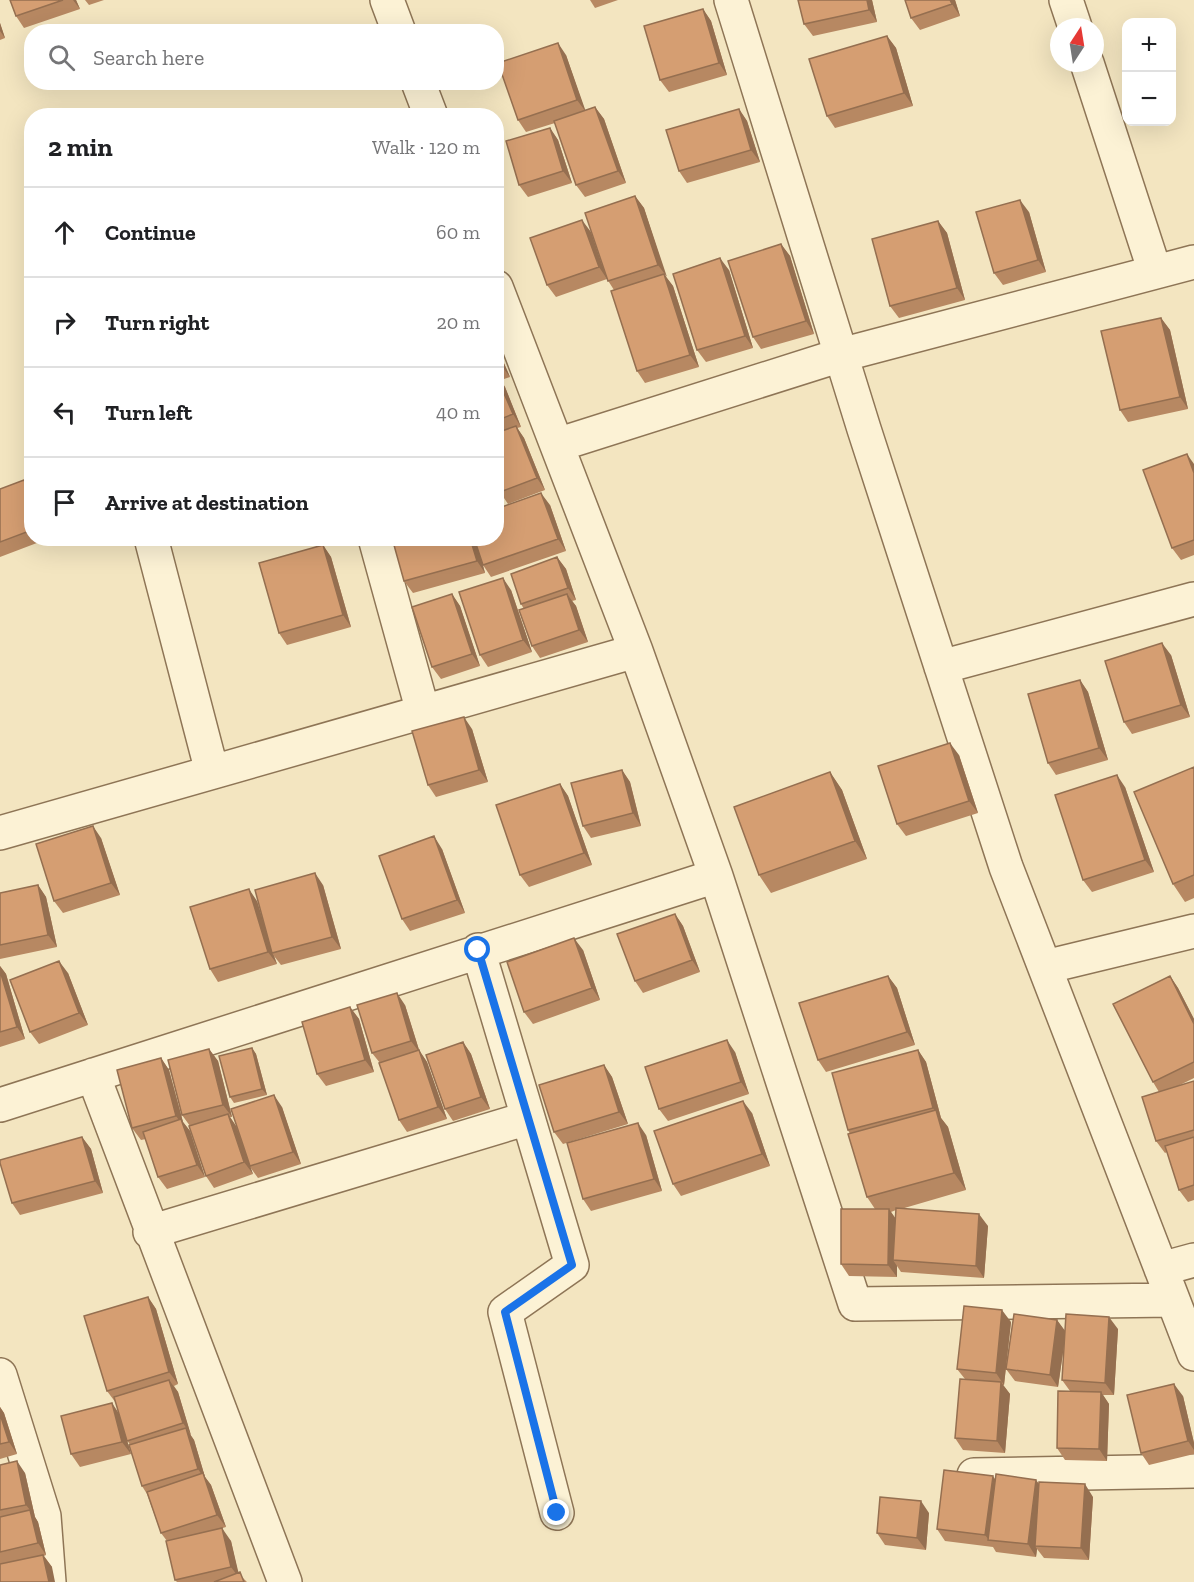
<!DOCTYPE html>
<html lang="en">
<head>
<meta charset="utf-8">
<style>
	body { margin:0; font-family:"Zilla Slab",serif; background:#f6f6f6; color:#202124 }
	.controls { position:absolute; right:18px; top:18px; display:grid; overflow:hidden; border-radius:12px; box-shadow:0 6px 24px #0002 }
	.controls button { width:54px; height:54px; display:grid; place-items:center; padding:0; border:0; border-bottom:2px solid #e0e0e0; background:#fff; color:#202124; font:30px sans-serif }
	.compass { position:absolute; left:1050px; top:18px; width:54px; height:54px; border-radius:50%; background:#fff; box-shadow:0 6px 24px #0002; rotate:12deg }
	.stop { position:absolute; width:18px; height:18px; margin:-14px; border:4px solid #1a73e8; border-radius:50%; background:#fff }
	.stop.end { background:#1a73e8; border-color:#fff; box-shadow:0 2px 6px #0008 }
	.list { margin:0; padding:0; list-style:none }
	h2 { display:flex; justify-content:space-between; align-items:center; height:78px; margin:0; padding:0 24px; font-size:26px }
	h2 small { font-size:20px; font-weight:400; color:#757577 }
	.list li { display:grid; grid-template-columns:39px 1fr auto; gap:18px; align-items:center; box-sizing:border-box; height:90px; padding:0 24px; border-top:2px solid #e0e0e0 }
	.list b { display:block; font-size:22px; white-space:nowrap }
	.list em { font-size:20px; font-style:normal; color:#757577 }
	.icon { flex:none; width:33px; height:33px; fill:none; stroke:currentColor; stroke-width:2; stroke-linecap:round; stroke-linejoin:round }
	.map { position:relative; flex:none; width:1194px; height:1582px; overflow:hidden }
	.search { position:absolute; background:#fff; box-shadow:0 6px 24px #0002; left:24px; top:24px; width:480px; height:66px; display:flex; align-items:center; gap:15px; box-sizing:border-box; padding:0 21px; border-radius:24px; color:#757577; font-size:22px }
	.panel { position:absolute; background:#fff; box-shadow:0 6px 24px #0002; left:24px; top:108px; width:480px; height:438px; border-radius:24px }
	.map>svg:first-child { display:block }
</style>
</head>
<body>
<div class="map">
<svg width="1194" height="1582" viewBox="0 0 1194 1582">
	<rect width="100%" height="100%" fill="#f3e5c0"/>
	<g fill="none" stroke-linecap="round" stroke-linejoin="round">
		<defs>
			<path id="street" d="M387,0L399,32
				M731,0L864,429L1006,867L1194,1354
				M1066,0L1075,27
				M1087,63L1155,272
				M418,82L431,116
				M496,287L636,651L716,876L855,1304L1173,1300
				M557,445L841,355L1194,262
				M151,538L212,772
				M375,538L423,712
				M941,667L1194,599
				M0,833L636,651
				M478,950L572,1265L505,1312L557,1513
				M1045,967L1194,931
				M93,1075L285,1582
				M0,1105L716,876
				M150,1232L528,1118
				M1161,1269L1194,1260
				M0,1375L44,1516L49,1582
				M974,1475L1194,1471"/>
		</defs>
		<use href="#street" stroke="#8e7556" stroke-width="36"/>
		<use href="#street" stroke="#fcf2d5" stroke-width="33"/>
	</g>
	<path fill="#b78862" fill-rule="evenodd" d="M10,0H76L80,9L24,28L16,16Z
		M85,0H104L89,5Z
		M590,0H618L595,8Z
		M798,0H872L877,22L813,36L804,24Z
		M955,0L960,16L920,30L911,18Z
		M703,9L711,21L727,75L669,92L660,80Z
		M0,23L5,38L0,40Z
		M887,36L896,48L913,106L835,128L827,116Z
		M566,55L585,111L595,107L604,119L626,183L585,197L576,185L555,123L526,132L518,120Z
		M739,109L747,121L760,162L687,183L679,171Z
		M550,128L558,140L572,183L528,197L519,185Z
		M635,196L644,208L666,277L673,286L699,367L645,383L637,371L614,290L607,279L556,297L547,285L591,232L602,265Z
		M1029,212L1046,272L1003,285L994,273Z
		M938,221L947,233L965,300L899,318L890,306Z
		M781,244L790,256L814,334L761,349L753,337Z
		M729,270L753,348L706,362L697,350Z
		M1161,318L1170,330L1188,409L1128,422L1120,410Z
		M496,345L510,377L501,380L505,387L521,427L517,428L524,438L545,490L508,504L500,492L496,484Z
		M1194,464V555L1181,560L1172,548Z
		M24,480L32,490V538H50L0,557V489Z
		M550,505L566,551L491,577L483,565L485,573L413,593L404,581Z
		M323,545L331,557L351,627L287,645L279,633Z
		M557,557L566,569L576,600L572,601L576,606L588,642L540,658L532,646L524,609L521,604Z
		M511,590L532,652L488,667L480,655Z
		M452,594L460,606L480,666L441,679L432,667Z
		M1171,655L1190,717L1132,734L1124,722Z
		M1080,680L1088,692L1108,760L1056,775L1048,763Z
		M472,729L488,782L436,797L428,785Z
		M959,755L978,813L906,836L897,824Z
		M1194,767V898L1185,902L1173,884Z
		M622,770L630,782L641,826L591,838L583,826Z
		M830,772L842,790L867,859L771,893L759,875Z
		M560,784L568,796L592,865L529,887L520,875Z
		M1125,787L1154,872L1092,892L1083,880Z
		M101,838L120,895L63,913L54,901Z
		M442,849L465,913L410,931L402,919Z
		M38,885L46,897L57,947L0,959V893Z
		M323,885L341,949L281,965L274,956L277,964L218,982L210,969L257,901L264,924Z
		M675,914L683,926L700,972L643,993L635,981Z
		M583,950L600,1000L533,1024L524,1012Z
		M0,966L6,974L25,1039L0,1047Z
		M68,973L88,1025L39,1044L30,1032Z
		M888,976L897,988L915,1045L826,1072L818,1060Z
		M1170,976L1178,988L1194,1019V1078L1178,1086L1194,1081V1200L1188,1202L1179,1190L1167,1152L1165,1153L1156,1141L1159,1092L1153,1082Z
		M405,1005L419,1050L427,1062L447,1119L407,1132L399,1120L380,1063L372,1053Z
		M350,1007L359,1019L374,1072L326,1086L317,1074Z
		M463,1042L471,1054L490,1109L453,1121L445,1109Z
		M252,1048L256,1054L267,1095L234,1103L230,1097Z
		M209,1049L218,1061L232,1117H230L236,1126L282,1107L301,1164L258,1178L250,1167L253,1174L214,1188L206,1176L190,1126L182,1115Z
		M918,1050L926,1062L941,1118L948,1127L966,1190L901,1209L988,1226L984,1278L901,1272L897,1266V1277L849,1276L841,1264L875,1209L867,1197L850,1134L848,1130ZM896,1210V1219L891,1212Z
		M735,1052L749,1094L668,1121L659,1109Z
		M161,1058L169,1070L183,1122L190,1131L205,1177L167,1189L158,1177L146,1139L141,1140L132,1128Z
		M604,1065L612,1077L628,1124L563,1144L554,1132Z
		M752,1113L770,1166L681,1196L673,1184Z
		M646,1135L662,1191L591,1211L583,1199Z
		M82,1137L91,1149L103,1193L20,1215L12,1203Z
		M148,1297L156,1309L178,1384L174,1386L178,1392L191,1436L194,1440L205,1477L211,1485L226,1527L216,1530L231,1541L238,1573L247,1582H177L175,1580L167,1541L161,1533L147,1494L142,1486L130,1445L126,1438L131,1454L80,1467L71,1454L118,1412L116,1403L107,1391Z
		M1057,1320L1065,1332L1118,1329L1114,1395H1103L1109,1404L1107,1461L1065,1460L1057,1448L1070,1391L1062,1380L1065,1338L1058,1387L1015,1381L1006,1369Z
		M1011,1322L1004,1385H1003L1010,1394L1005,1453L963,1450L955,1438L965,1379L957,1369Z
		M1183,1396L1194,1443V1454L1149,1465L1141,1453Z
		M0,1407L4,1413L17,1454L0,1459Z
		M0,1465L25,1473L35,1517L38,1522L46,1555L44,1556L52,1567L0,1582Z
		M996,1480H1036L1039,1484L1093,1497L1089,1560L1044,1558L1037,1549L1036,1557L996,1552L993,1547L945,1541L937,1529Z
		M929,1513L926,1550L885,1545L877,1533Z"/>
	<path fill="#956f50" d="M73,0H76L80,9Z
		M867,0H872L877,22L869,10Z
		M950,0H955L960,16L952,4Z
		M703,9L711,21L727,75L719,63Z
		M0,23L5,38L0,31Z
		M887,36L896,48L913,106L904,93Z
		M558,43L566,55L586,112L577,100Z
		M595,107L604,119L626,183L618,171Z
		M739,109L747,121L760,162L751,150Z
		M550,128L558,140L572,183L563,171Z
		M635,196L644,208L667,277L658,265Z
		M1020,200L1029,212L1046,272L1038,260Z
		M582,220L591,232L607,279L599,267Z
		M938,221L947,233L965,300L957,288Z
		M781,244L790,256L814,334L806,321Z
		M720,258L729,270L753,348L745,336Z
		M664,274L673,286L699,367L690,355Z
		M1161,318L1170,330L1188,409L1180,397Z
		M496,345L510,377L501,365L496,353Z
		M497,375L505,387L521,427L513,414Z
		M516,426L524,438L545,490L537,478Z
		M1187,454L1194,464V473Z
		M24,480L32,490V499Z
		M541,493L550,505L566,551L558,539Z
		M470,538H475L485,573L477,561Z
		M323,545L331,557L351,627L343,615Z
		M557,557L566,569L576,600L568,588Z
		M503,578L511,590L532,652L523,640Z
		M452,594L460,606L480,666L472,654Z
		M567,594L576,606L588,642L579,630Z
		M1162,643L1171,655L1190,717L1181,705Z
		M1080,680L1088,692L1108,760L1099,748Z
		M464,717L472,729L488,782L479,770Z
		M950,743L959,755L978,813L969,801Z
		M622,770L630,782L641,826L633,813Z
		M830,772L842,790L867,859L855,841Z
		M1117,775L1125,787L1154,872L1145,860Z
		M560,784L568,796L592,865L584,853Z
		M93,826L101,838L120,895L111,883Z
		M434,836L442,849L465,913L457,900Z
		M315,873L323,885L341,949L332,937Z
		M38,885L46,897L57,947L48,935Z
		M249,889L257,901L273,953H272L274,956L277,964L268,952Z
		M675,914L683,926L700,972L692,960Z
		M574,938L583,950L600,1000L592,988Z
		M59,961L68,973L88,1025L79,1013Z
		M0,966L6,974L25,1039L17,1027L0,971Z
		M888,976L897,988L915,1045L907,1032Z
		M1170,976L1178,988L1194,1019V1024Z
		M397,993L405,1005L420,1053L411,1041Z
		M350,1007L359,1019L374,1072L365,1060Z
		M727,1040L735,1052L749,1094L741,1082Z
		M463,1042L471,1054L490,1109L481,1097Z
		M252,1048L256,1054L267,1095L262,1089Z
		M209,1049L218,1061L232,1117L223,1105Z
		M419,1050L427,1062L447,1119L438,1107Z
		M918,1050L926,1062L941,1118L948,1127L966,1190L954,1173L936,1112L933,1108Z
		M161,1058L169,1070L183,1122L190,1131L205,1177L197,1165L184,1127L176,1116Z
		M604,1065L612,1077L628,1124L619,1112Z
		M274,1095L282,1107L301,1164L293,1152Z
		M743,1101L752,1113L770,1166L762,1154Z
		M228,1114L236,1126L253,1174L244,1162Z
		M638,1123L646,1135L662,1191L654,1179Z
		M82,1137L91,1149L103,1193L95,1181Z
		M889,1209L897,1221L893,1260L897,1266V1277L888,1265Z
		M979,1214L988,1226L984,1278L976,1266Z
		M148,1297L156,1309L178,1384L169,1372Z
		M1002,1310L1011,1322L1004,1385L996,1373Z
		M1109,1317L1118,1329L1114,1395L1105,1383Z
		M1057,1320L1066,1332L1058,1387L1050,1375Z
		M169,1380L178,1392L191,1435L183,1423Z
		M1001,1382L1010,1394L1005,1453L997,1441Z
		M1174,1384L1183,1396L1194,1443V1450L1188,1441Z
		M1101,1392L1109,1404L1107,1461L1099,1449Z
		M112,1403L120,1415L131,1454L122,1442Z
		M0,1407L4,1413L17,1454L9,1442L0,1414Z
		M186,1428L194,1440L205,1477L211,1485L226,1527L217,1515L204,1478L198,1469Z
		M17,1461L25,1473L35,1517L38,1522L46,1555L38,1543L30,1510L26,1505Z
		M993,1476L1001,1488L989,1540L985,1535Z
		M1036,1480L1044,1492L1035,1546L1037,1549L1036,1557L1028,1544Z
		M1085,1484L1093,1497L1089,1560L1081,1548Z
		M921,1501L929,1513L926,1550L917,1538Z
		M222,1528L231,1541L240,1579L231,1567Z
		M43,1555L52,1567L55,1582H49Z"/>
	<path fill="#d59e72" stroke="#956f50" stroke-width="1.5" d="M10,0H63L16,16Z
		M798,0H867L869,10L804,24Z
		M905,0H950L952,4L911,18Z
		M703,9L719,63L660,80L644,26Z
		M887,36L904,93L827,116L809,59Z
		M558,43L577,100L518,120L498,63Z
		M595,107L618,171L576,185L554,121Z
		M739,109L751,150L679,171L666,130Z
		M550,128L563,171L519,185L506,141Z
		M635,196L658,265L608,281L585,213Z
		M1020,200L1038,260L994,273L976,212Z
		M582,220L599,267L547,285L530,238Z
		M938,221L957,288L890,306L872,239Z
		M781,244L806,321L753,337L728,261Z
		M720,258L745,336L697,350L673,274Z
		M664,274L690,355L637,371L611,291Z
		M1161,318L1180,397L1120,410L1101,331Z
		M496,353L501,365L496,366Z
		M496,375L513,414L496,421Z
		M516,426L537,478L500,492L496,484V433Z
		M1187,454L1194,473V540L1172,548L1143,470Z
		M24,480L32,499V530L0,542V489Z
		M541,493L558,539L483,565L474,538H496V509Z
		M392,538H470L477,561L404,581Z
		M323,545L343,615L279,633L259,563Z
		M557,557L568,588L521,604L511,574Z
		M503,578L523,640L480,655L459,592Z
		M452,594L472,654L432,667L412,607Z
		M567,594L579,630L532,646L519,610Z
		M1162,643L1181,705L1124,722L1105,661Z
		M1080,680L1099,748L1048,763L1028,694Z
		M464,717L479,770L428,785L412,731Z
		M950,743L969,801L897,824L878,766Z
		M1194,767V875L1173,884L1134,792Z
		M622,770L633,813L583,826L571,783Z
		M830,772L855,841L759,875L734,807Z
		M1117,775L1145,860L1083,880L1055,795Z
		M560,784L584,853L520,875L496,805Z
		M93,826L111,883L54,901L36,844Z
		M434,836L457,900L402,919L379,856Z
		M315,873L332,937L272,953L255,890Z
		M38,885L48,935L0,945V893Z
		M249,889L268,952L210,969L190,907Z
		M675,914L692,960L635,981L617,934Z
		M574,938L592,988L524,1012L507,962Z
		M59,961L79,1013L30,1032L10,980Z
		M0,971L17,1027L0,1032Z
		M888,976L907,1032L818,1060L799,1003Z
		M1170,976L1194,1024V1062L1153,1082L1113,1004Z
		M397,993L411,1041L372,1053L357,1005Z
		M350,1007L365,1060L317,1074L302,1022Z
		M727,1040L741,1082L659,1109L645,1067Z
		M463,1042L481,1097L445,1109L426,1055Z
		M252,1048L262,1089L230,1097L219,1056Z
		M209,1049L223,1105L182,1115L168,1060Z
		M419,1050L438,1107L399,1120L379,1063Z
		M918,1050L933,1108L848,1130L832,1073Z
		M161,1058L176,1116L132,1128L117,1070Z
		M604,1065L619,1112L554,1132L539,1085Z
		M1194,1081V1130L1156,1141L1142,1097Z
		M274,1095L293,1152L250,1166L231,1109Z
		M743,1101L762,1154L673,1184L654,1131Z
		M936,1110L954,1173L867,1197L848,1134Z
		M228,1114L244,1162L206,1176L189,1126Z
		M181,1119L197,1165L158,1177L143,1132Z
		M638,1123L654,1179L583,1199L567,1143Z
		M82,1137L95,1181L12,1203L0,1163V1160Z
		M1194,1137V1185L1179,1190L1165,1146Z
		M896,1208L979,1214L976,1266L893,1260Z
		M841,1209H889L888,1265L841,1264Z
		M148,1297L169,1372L107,1391L84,1316Z
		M964,1306L1002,1310L996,1373L957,1369Z
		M1014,1314L1057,1320L1050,1375L1006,1369Z
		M1066,1314L1109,1317L1105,1383L1062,1380Z
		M960,1379L1001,1382L997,1441L955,1438Z
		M169,1380L183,1423L127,1441L114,1397Z
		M1174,1384L1188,1441L1141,1453L1127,1395Z
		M1058,1391L1101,1392L1099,1449L1057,1448Z
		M112,1403L122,1442L71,1454L61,1416Z
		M0,1414L9,1442L0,1444Z
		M186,1428L198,1469L142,1486L129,1445Z
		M17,1461L26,1505L0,1510V1465Z
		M944,1470L993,1476L985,1535L937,1529Z
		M203,1473L217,1515L161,1533L147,1492Z
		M996,1474L1036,1480L1028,1544L988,1540Z
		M1039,1482L1085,1484L1081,1548L1035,1546Z
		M880,1497L921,1501L917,1538L877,1533Z
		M30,1510L38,1543L0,1552V1517Z
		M222,1528L231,1567L175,1580L166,1541Z
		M43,1555L49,1582H0V1564Z
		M240,1572L244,1582H214Z"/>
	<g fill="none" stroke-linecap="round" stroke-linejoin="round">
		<path stroke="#1a73e8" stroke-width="8" d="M478,950L572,1265L505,1312L557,1513"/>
	</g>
</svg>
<div class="controls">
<button>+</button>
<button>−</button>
</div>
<svg class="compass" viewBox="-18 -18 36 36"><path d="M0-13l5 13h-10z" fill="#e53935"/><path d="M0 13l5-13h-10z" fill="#757577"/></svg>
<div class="stop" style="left:478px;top:950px"></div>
<div class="stop end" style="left:557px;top:1513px"></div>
<div class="search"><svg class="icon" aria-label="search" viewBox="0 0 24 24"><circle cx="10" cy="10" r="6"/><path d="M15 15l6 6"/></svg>Search here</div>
<section class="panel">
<h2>2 min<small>Walk · 120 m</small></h2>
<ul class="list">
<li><svg class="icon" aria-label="ahead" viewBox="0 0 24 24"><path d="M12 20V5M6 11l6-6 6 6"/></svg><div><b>Continue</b></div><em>60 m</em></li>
<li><svg class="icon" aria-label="right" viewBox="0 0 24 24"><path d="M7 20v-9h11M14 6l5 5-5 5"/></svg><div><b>Turn right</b></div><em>20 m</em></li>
<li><svg class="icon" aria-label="left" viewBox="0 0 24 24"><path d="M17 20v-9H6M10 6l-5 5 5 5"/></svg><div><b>Turn left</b></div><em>40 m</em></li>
<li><svg class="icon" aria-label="arrive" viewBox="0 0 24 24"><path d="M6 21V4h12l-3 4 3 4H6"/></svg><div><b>Arrive at destination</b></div></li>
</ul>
</section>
</div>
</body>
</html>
